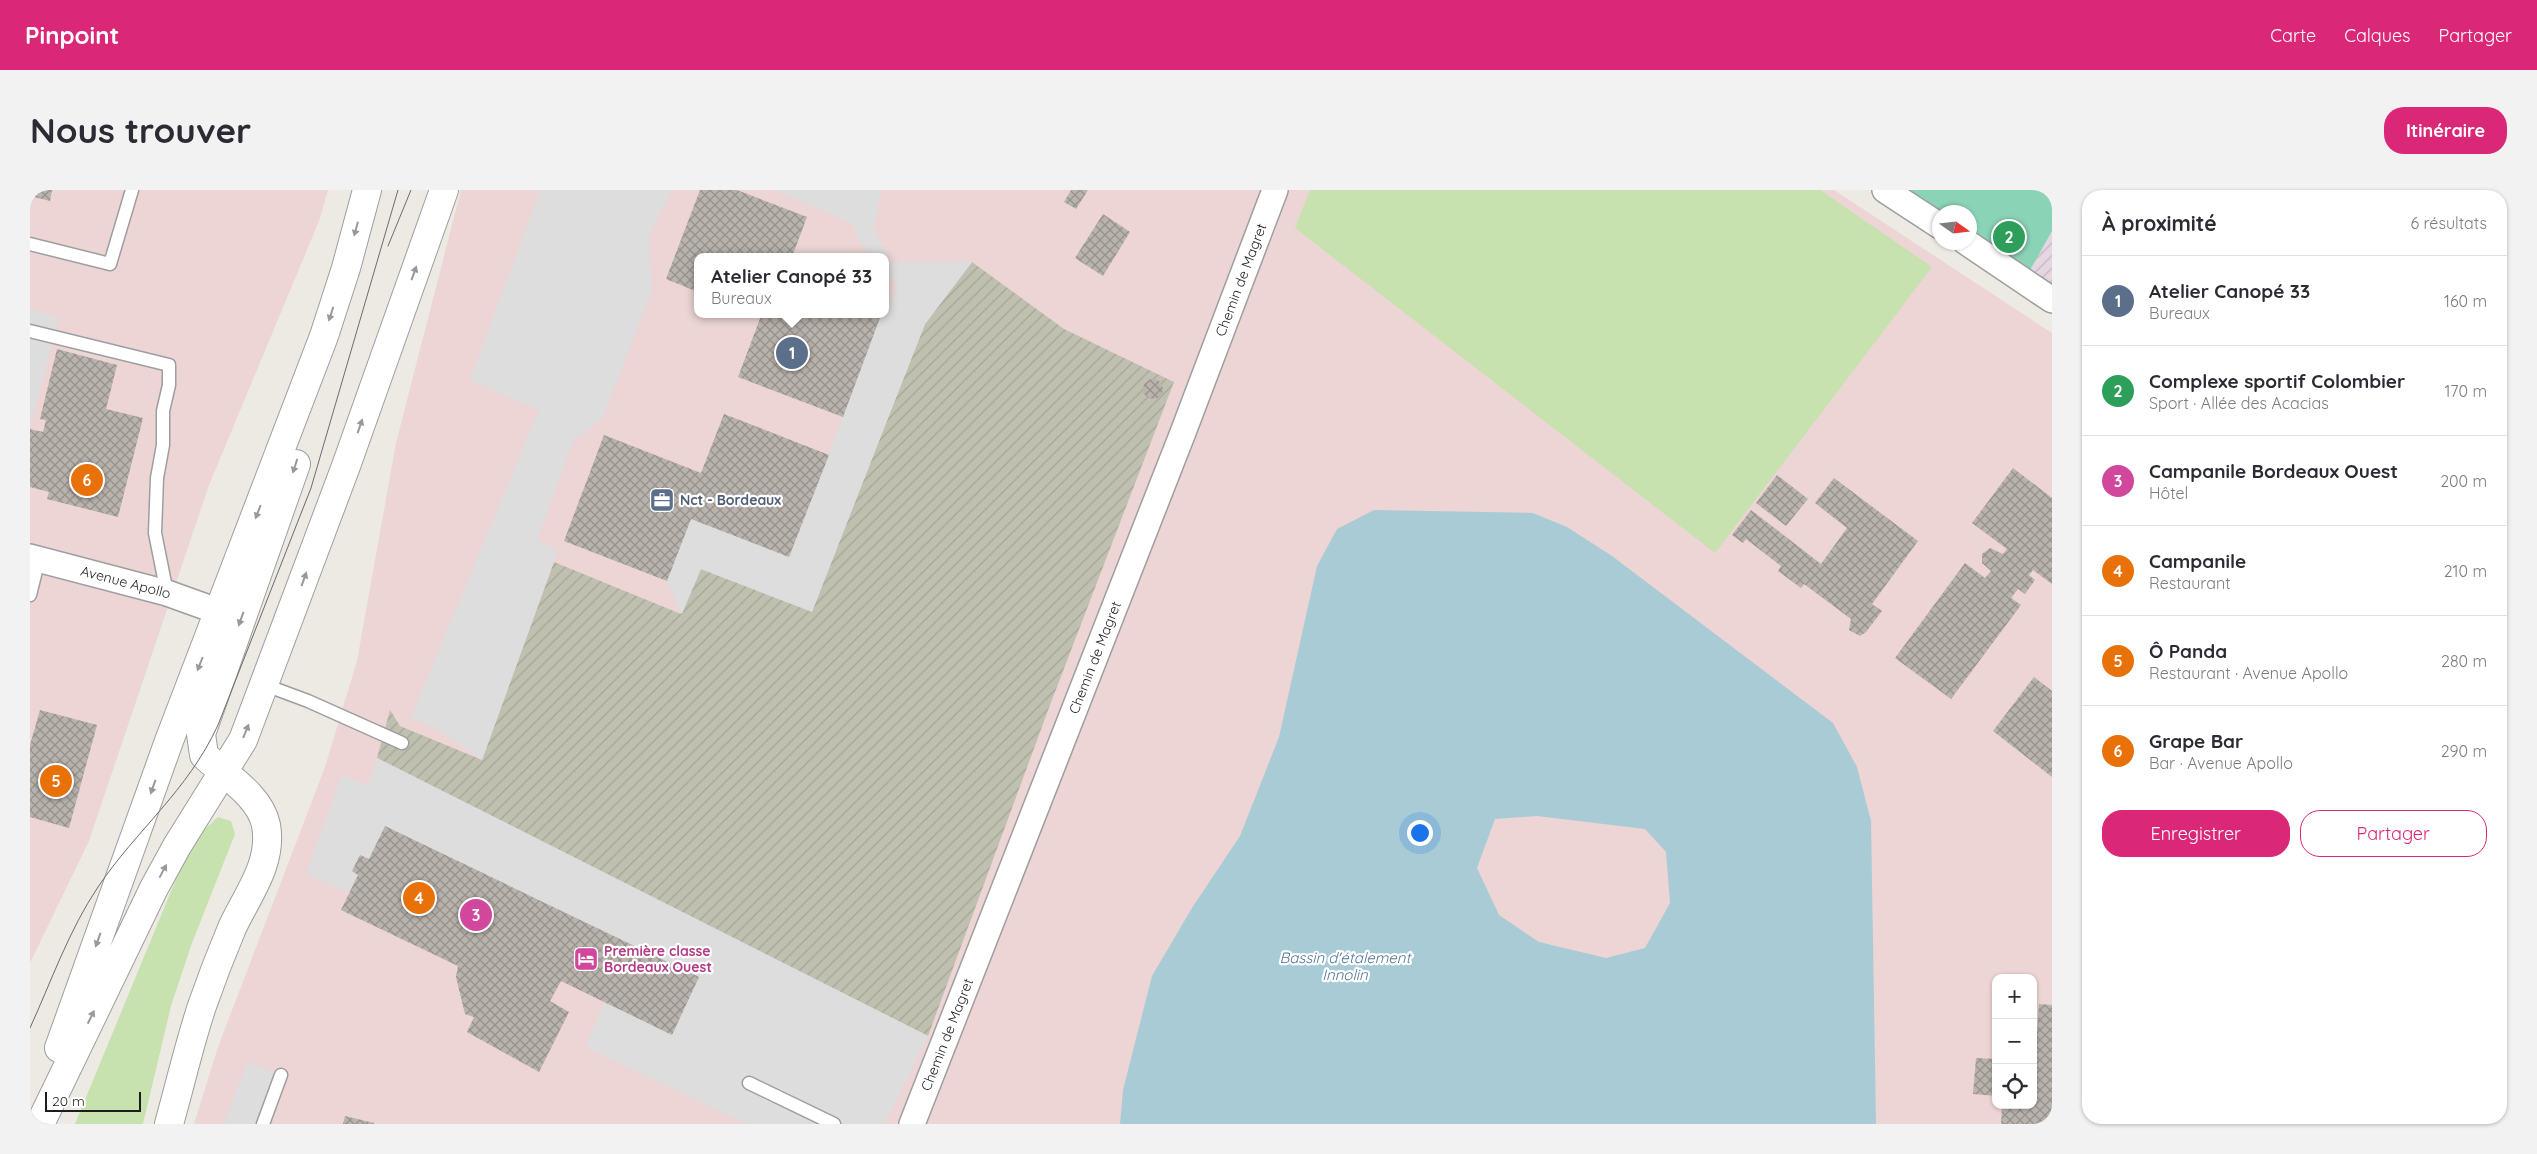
<!DOCTYPE html>
<html lang="fr">
<head>
<meta charset="utf-8">
<style>
	body { margin:0; font-family:Quicksand,sans-serif; background:#f2f2f3; color:#2b2b33 }
	.controls { position:absolute; right:15px; bottom:15px; display:grid; overflow:hidden; border-radius:10px; box-shadow:0 1px 4px #0004 }
	.controls button { width:45px; height:45px; display:grid; place-items:center; padding:0; border:0; border-bottom:1px solid #e1e1e2; background:#fff; color:#2b2b33; font:25px sans-serif }
	.compass { position:absolute; left:1902px; top:15px; width:45px; height:45px; border-radius:50%; background:#fff; box-shadow:0 1px 4px #0004; rotate:104deg }
	.scale { position:absolute; left:15px; bottom:12px; width:96px; box-sizing:border-box; padding-left:5px; border:2px solid #1d1d1d; border-top:0; font-size:14px; line-height:18px; white-space:nowrap; color:#1d1d1d; -webkit-text-stroke:4px #fff; paint-order:stroke }
	.you { position:absolute; left:1389px; top:642px; width:18px; height:18px; margin:-12px; border:4px solid #fff; border-radius:50%; background:#1a73e8; box-shadow:0 0 0 8px #1a73e833 }
	.badge { display:grid; place-items:center; width:32px; height:32px; border-radius:50%; background:#db2777; color:#fff; font-size:16px; font-weight:700 }
	.pin { position:absolute; translate:-50% -50%; border:2px solid #fff; box-shadow:0 1px 5px #0006 }
	.popup { position:absolute; left:664px; top:63px; width:195px; height:65px; box-sizing:border-box; display:grid; place-content:center; border-radius:10px; background:#fff; filter:drop-shadow(0 1px 4px #0005); font-size:16px; white-space:nowrap; color:#7c7c81 }
	.popup b { font-size:19px; color:#2b2b33 }
	.popup::after { content:''; position:absolute; left:50%; top:100%; margin-left:-10px; border:10px solid transparent; border-top-color:#fff }
	.list { margin:0; padding:0; list-style:none }
	h2 { display:flex; justify-content:space-between; align-items:center; height:65px; margin:0; padding:0 20px; font-size:21px }
	h2 small { font-size:16px; font-weight:400; color:#7c7c81 }
	.list li { display:grid; grid-template-columns:32px 1fr auto; gap:15px; align-items:center; box-sizing:border-box; height:90px; padding:0 20px; border-top:1px solid #e1e1e2 }
	.list b { display:block; font-size:19px; white-space:nowrap }
	.list p { margin:0; font-size:16px; white-space:nowrap; color:#7c7c81 }
	.list em { font-size:16px; font-style:normal; color:#7c7c81 }
	.actions { display:flex; gap:10px; padding:15px 20px }
	.actions a { flex:1; padding:11px 0; border:1px solid #db2777; border-radius:20px; text-align:center; font-size:18px; color:#db2777 }
	.actions .main { background:#db2777; color:#fff }
	.icon { flex:none; width:28px; height:28px; fill:none; stroke:currentColor; stroke-width:2; stroke-linecap:round; stroke-linejoin:round }
	.map { position:relative; flex:none; width:2022px; height:934px; overflow:hidden; border-radius:20px }
	header { display:flex; align-items:center; gap:30px; box-sizing:border-box; height:70px; padding:0 25px; background:#db2777; color:#fff }
	header strong { font-size:24px }
	nav { display:flex; gap:28px; margin-inline-start:auto; font-size:18px }
	.intro { display:flex; align-items:center; justify-content:space-between; box-sizing:border-box; height:120px; padding:0 30px }
	h1 { margin:0; font-size:35px }
	.button { padding:12px 22px; border-radius:20px; background:#db2777; color:#fff; font-size:18px; font-weight:700 }
	main { display:flex; gap:30px; padding:0 30px }
	aside { flex:1; background:#fff; border-radius:20px; box-shadow:0 1px 4px #0004 }
	.map>svg:first-child { display:block }
</style>
</head>
<body>
<header>
<strong>Pinpoint</strong>
<nav><a>Carte</a><a>Calques</a><a>Partager</a></nav>
</header>
<div class="intro"><h1>Nous trouver</h1><a class="button">Itinéraire</a></div>
<main>
<div class="map">
<svg width="2022" height="934" viewBox="0 0 2022 934">
	<defs>
		<pattern id="industrial-furrows" width="10" height="10" patternUnits="userSpaceOnUse" patternTransform="scale(1.25)"><rect width="10" height="10" fill="#e5d6e2"/><path d="M-1 1l2-2M0 10L10 0M9 11l2-2" fill="none" stroke="#c4b7c1"/></pattern>
		<pattern id="construction-furrows" width="10" height="10" patternUnits="userSpaceOnUse" patternTransform="scale(1.25)"><rect width="10" height="10" fill="#c0c0b0"/><path d="M-1 1l2-2M0 10L10 0M9 11l2-2" fill="none" stroke="#a5a597"/></pattern>
		<pattern id="building-cross-hatch" width="8" height="8" patternUnits="userSpaceOnUse" patternTransform="scale(1.25)"><rect width="8" height="8" fill="#b9b3ad"/><path d="M0 0l8 8M0 8l8-8" fill="none" stroke="#96918c"/></pattern>
	</defs>
	<rect width="100%" height="100%" fill="#edeae4"/>
	<path fill="#ecd5d4" fill-rule="evenodd" d="M0,0H298L289,31L179,295L59,651L0,773Z
		M431,0H1804L2022,143V934H164L188,857L295,577L327,471L366,253ZM668,67H856V124H668ZM1966,788H2003V915H1966Z"/>
	<path fill="url(#industrial-furrows)" d="M2022,41V101L1997,85Z"/>
	<path fill="url(#construction-furrows)" d="M942,72L1034,139L1144,192L1020,515L898,846L347,568L360,520L370,536L452,570L524,372L651,424L671,379L782,421L895,134Z"/>
	<path fill="#c7e1af" d="M1280,0H1790L1902,77L1685,363L1265,38Z
		M188,627L201,631L205,644L162,753L141,816L113,934H45L156,665L173,641Z"/>
	<path fill="#8ad3b7" d="M1855,0H2022V41L1994,91L1940,52V22H1910Z"/>
	<path fill="#ddd" d="M510,0H642L619,46L622,101L572,229L543,251L507,350L528,360L452,570L416,545L381,527L509,220L440,190Z
		M745,0H851L844,40L861,72H942L895,134L782,422L671,379L652,424L637,391L661,329L760,367L851,125L856,124V118L868,97L856,82V67H843L829,51L821,33Z
		M0,119L29,127L2,231L0,230Z
		M347,568L898,846L854,934H717L555,857L575,812L642,845L669,787L330,666L322,681L328,685L320,703L276,684L312,585L338,596Z
		M217,872L251,885L233,934H194Z"/>
	<path fill="#a9cbd5" fill-rule="evenodd" d="M1344,320L1503,323L1537,337L1582,366L1803,533L1827,577L1841,631L1846,934H1090L1093,900L1122,786L1162,718L1210,646L1249,547L1287,376L1307,339ZM1507,626L1615,639L1636,662L1640,713L1615,758L1576,768L1509,752L1469,725L1447,678L1465,629Z"/>
	<path fill="url(#building-cross-hatch)" d="M0,0H22L20,11L0,6Z
		M670,0H707L777,27L762,67H668V102L636,89Z
		M1041,0H1058L1046,19L1034,12Z
		M1073,24L1100,42L1073,86L1045,68Z
		M727,124L851,125L813,227L708,187L731,126Z
		M27,159L87,175L76,219L113,228L88,327L17,309L19,302L0,297V239L13,242L16,230L10,229Z
		M1113 199a10 10 0 1 1 20 0a10 10 0 1 1-20 0Z
		M694,224L799,265L759,367L661,329L637,391L534,351L574,245L671,283Z
		M1983,278L2022,308V394L2003,380L1999,385L2005,390L1995,404L1988,399L1981,408L1991,415L1921,509L1865,468L1935,373L1955,388L1961,381L1952,373V364L1960,358L1973,364L1977,359L1942,333Z
		M1747,285L1778,309L1756,336L1726,313Z
		M1804,288L1888,351L1842,414L1852,421L1836,442L1830,446L1819,440L1821,429L1774,394L1771,398L1748,381L1751,376L1716,349L1713,353L1702,345L1721,320L1791,374L1817,338L1785,313Z
		M2004,487L2022,501V587L1963,541Z
		M10,520L67,535L39,638L0,627V555Z
		M355,636L669,787L642,845L531,791L520,811L539,822L509,882L437,842L444,827L435,824L426,787L428,776L311,720L328,685L322,681L330,665L339,669Z
		M2009,814L2022,815V934H1971L1972,915H2003V843H2007Z
		M1946,868L1966,869V906L1943,904Z
		M315,926L344,933V934H313Z"/>
	<g fill="none" stroke-linecap="round" stroke-linejoin="round">
		<defs>
			<path id="service" d="M0,54L80,74L102,0
				M0,141L139,175V195L133,221V255L127,288L125,343L137,403
				M0,405L9,369
				M235,495L278,511L372,553
				M719,893L804,934
				M233,934L251,885"/>
			<g id="minor">
				<path d="M1855,0L1910,36"/>
				<path d="M1936,52L2022,110"/>
				<path id="s1" d="M0,367L137,403L190,422"/>
				<path id="s2" d="M882,934L1152,245L1245,0"/>
			</g>
			<path id="tertiary" d="M29,858L139,551L294,146L316,78L337,0
				M10,934L124,698L147,656L213,550L316,276L414,0
				M139,934C150,895 159,855 172,816C181,790 191,764 202,738C217,705 243,674 236,635C230,605 194,585 174,565L171,544L266,274"/>
		</defs>
		<use href="#service" stroke="#9e9e9e" stroke-width="15"/>
		<use href="#minor" stroke="#9e9e9e" stroke-width="28"/>
		<use href="#tertiary" stroke="#9e9e9e" stroke-width="30"/>
		<use href="#service" stroke="#fff" stroke-width="12"/>
		<use href="#minor" stroke="#fff" stroke-width="25"/>
		<use href="#tertiary" stroke="#fff" stroke-width="28"/>
		<path stroke="#6b6b6b" stroke-width="1" d="M358,56L381,0
			M0,838C21,792 39,740 68,697C107,639 157,602 188,535L281,298L368,0"/>
	</g>
	<defs><path id="oneway-solid" d="M-6-.8H1V-3.2L6.5 0L1 3.2V.8H-6Z" transform="scale(1.25)"/></defs>
	<g fill="#999">
		<use href="#oneway-solid" transform="translate(326 39) rotate(105)"/>
		<use href="#oneway-solid" transform="translate(384 83) rotate(-70)"/>
		<use href="#oneway-solid" transform="translate(301 124) rotate(108)"/>
		<use href="#oneway-solid" transform="translate(330 236) rotate(-71)"/>
		<use href="#oneway-solid" transform="translate(265 276) rotate(108)"/>
		<use href="#oneway-solid" transform="translate(228 322) rotate(111)"/>
		<use href="#oneway-solid" transform="translate(274 389) rotate(-70)"/>
		<use href="#oneway-solid" transform="translate(211 429) rotate(110)"/>
		<use href="#oneway-solid" transform="translate(170 474) rotate(111)"/>
		<use href="#oneway-solid" transform="translate(216 541) rotate(-68)"/>
		<use href="#oneway-solid" transform="translate(123 597) rotate(110)"/>
		<use href="#oneway-solid" transform="translate(133 681) rotate(-62)"/>
		<use href="#oneway-solid" transform="translate(68 750) rotate(110)"/>
		<use href="#oneway-solid" transform="translate(61 827) rotate(-64)"/>
	</g>
	<defs>
		<symbol id="office-square" viewBox="-11 -11 22 22"><rect x="-9" y="-9" width="18" height="18" rx="4" fill="#5c6f8a" stroke="#fff"/><path d="M-6-3h4V-5.5h4V-3h4V5H-6ZM-1-4.5V-3h2v-1.5ZM-6 0V1H6V0Z" fill="#fff"/></symbol>
		<symbol id="hotel-square" viewBox="-11 -11 22 22"><rect x="-9" y="-9" width="18" height="18" rx="4" fill="#d1479c" stroke="#fff"/><path d="M-6-4.5h1.5V1H6V5H4.5V3h-9V5H-6ZM-4 0a1.8 1.8 0 1 1 3.6 0ZM.5 0V-2.5h3Q6-2.5 6 0Z" fill="#fff"/></symbol>
	</defs>
	<g fill-rule="evenodd">
		<use href="#office-square" x="618" y="296" width="28" height="28"/>
		<use href="#hotel-square" x="542" y="755" width="28" height="28"/>
	</g>
	<g text-anchor="middle" dominant-baseline="central" stroke-width="4.5" stroke-linejoin="round" paint-order="stroke">
		<g font-size="14" fill="#1d1d1d" stroke="#fff">
			<text stroke="none"><textPath href="#s2" startOffset="906">Chemin de Magret</textPath></text>
			<text stroke="none"><textPath href="#s1" startOffset="99">Avenue Apollo</textPath></text>
			<text stroke="none"><textPath href="#s2" startOffset="501">Chemin de Magret</textPath></text>
			<text stroke="none"><textPath href="#s2" startOffset="96">Chemin de Magret</textPath></text>
		</g>
		<g font-size="14" font-weight="bold" fill="#4e5e75" stroke="#fff" text-anchor="start">
			<text x="650" y="310">Nct - Bordeaux</text>
		</g>
		<g font-size="14" font-weight="bold" fill="#b23c85" stroke="#fff" text-anchor="start">
			<text x="574" y="761">Première classe<tspan x="574" dy="16">Bordeaux Ouest</tspan></text>
		</g>
		<g font-size="15" font-style="italic" fill="#527599" stroke="#fff">
			<text x="1315" y="767">Bassin d'étalement<tspan x="1315" dy="17">Innolin</tspan></text>
		</g>
	</g>
</svg>
<div class="controls">
<button>+</button>
<button>−</button>
<button><svg class="icon" aria-label="locate" viewBox="0 0 24 24"><circle cx="12" cy="12" r="6"/><path d="M12 2v4M12 18v4M2 12h4M18 12h4"/></svg></button>
</div>
<svg class="compass" viewBox="-18 -18 36 36"><path d="M0-13l5 13h-10z" fill="#e53935"/><path d="M0 13l5-13h-10z" fill="#7c7c81"/></svg>
<div class="scale">20 m</div>
<div class="you"></div>
<div class="pin badge" style="left:762px;top:163px;background:#5c6f8a">1</div>
<div class="popup"><b>Atelier Canopé 33</b>Bureaux</div>
<div class="pin badge" style="left:1979px;top:47px;background:#2e9e5b">2</div>
<div class="pin badge" style="left:446px;top:725px;background:#d1479c">3</div>
<div class="pin badge" style="left:389px;top:708px;background:#e8710a">4</div>
<div class="pin badge" style="left:26px;top:591px;background:#e8710a">5</div>
<div class="pin badge" style="left:57px;top:290px;background:#e8710a">6</div>
</div>
<aside>
<h2>À proximité<small>6 résultats</small></h2>
<ul class="list">
<li><span class="badge" style="background:#5c6f8a">1</span><div><b>Atelier Canopé 33</b><p>Bureaux</p></div><em>160 m</em></li>
<li><span class="badge" style="background:#2e9e5b">2</span><div><b>Complexe sportif Colombier</b><p>Sport · Allée des Acacias</p></div><em>170 m</em></li>
<li><span class="badge" style="background:#d1479c">3</span><div><b>Campanile Bordeaux Ouest</b><p>Hôtel</p></div><em>200 m</em></li>
<li><span class="badge" style="background:#e8710a">4</span><div><b>Campanile</b><p>Restaurant</p></div><em>210 m</em></li>
<li><span class="badge" style="background:#e8710a">5</span><div><b>Ô Panda</b><p>Restaurant · Avenue Apollo</p></div><em>280 m</em></li>
<li><span class="badge" style="background:#e8710a">6</span><div><b>Grape Bar</b><p>Bar · Avenue Apollo</p></div><em>290 m</em></li>
</ul>
<div class="actions"><a class="main">Enregistrer</a><a>Partager</a></div>
</aside>
</main>
</body>
</html>
